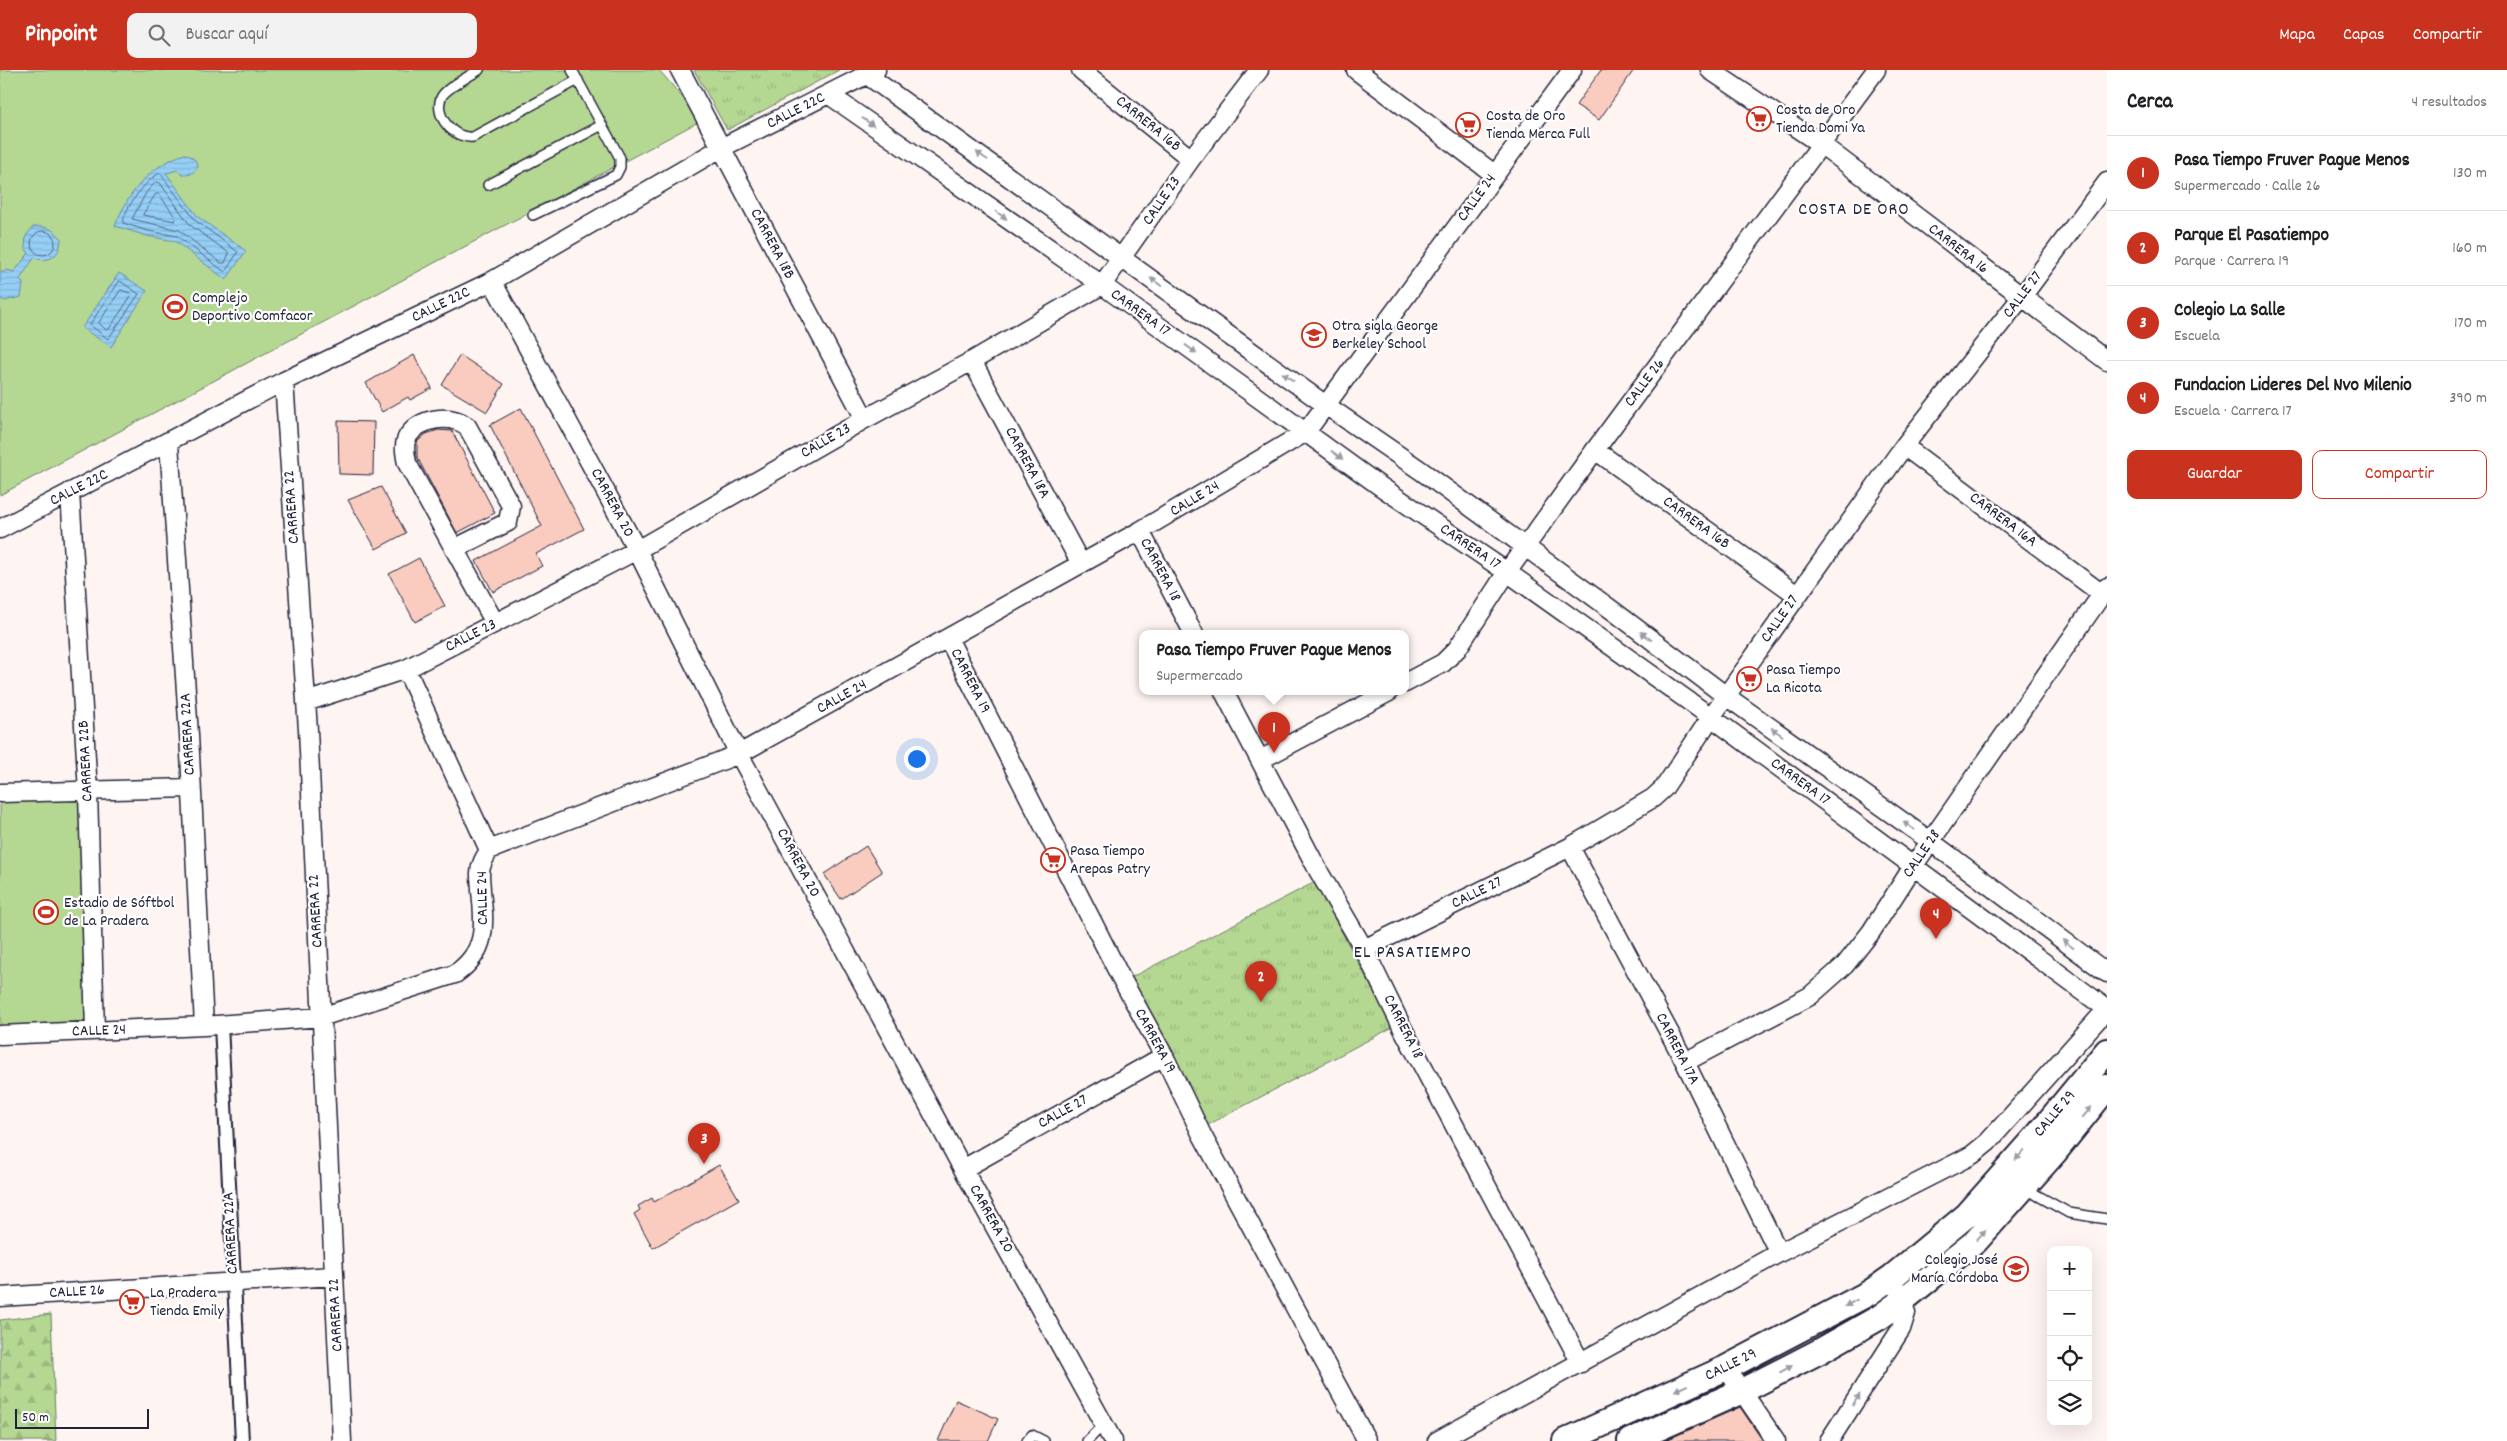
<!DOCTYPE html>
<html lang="es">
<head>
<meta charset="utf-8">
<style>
	body { margin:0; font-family:Dekko,sans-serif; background:#f2f2f2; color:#202124 }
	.controls { position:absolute; right:15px; bottom:15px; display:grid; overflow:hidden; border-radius:10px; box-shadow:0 5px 20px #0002 }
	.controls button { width:45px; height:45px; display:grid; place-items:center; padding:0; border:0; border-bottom:1px solid #e0e0e0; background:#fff; color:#202124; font:25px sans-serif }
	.scale { position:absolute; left:15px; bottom:12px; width:134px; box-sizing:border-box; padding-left:5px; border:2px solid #22223b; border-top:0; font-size:14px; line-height:18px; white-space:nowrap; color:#22223b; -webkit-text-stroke:4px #fff; paint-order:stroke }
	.you { position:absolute; left:916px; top:688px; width:18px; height:18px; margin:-12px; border:4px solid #fff; border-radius:50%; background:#1a73e8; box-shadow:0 0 0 8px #1a73e833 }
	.badge { display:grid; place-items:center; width:32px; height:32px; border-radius:50%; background:#c8321e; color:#fff; font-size:16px; font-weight:700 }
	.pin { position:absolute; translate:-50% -41px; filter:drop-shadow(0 1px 2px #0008) }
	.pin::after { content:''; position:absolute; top:26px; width:18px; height:15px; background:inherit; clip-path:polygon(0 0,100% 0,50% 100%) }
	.popup { position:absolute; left:1139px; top:560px; width:270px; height:65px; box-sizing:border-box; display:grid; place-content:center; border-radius:10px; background:#fff; filter:drop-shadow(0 1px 4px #0005); font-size:16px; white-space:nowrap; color:#757577 }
	.popup b { font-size:19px; color:#202124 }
	.popup::after { content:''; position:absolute; left:50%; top:100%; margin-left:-10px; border:10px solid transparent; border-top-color:#fff }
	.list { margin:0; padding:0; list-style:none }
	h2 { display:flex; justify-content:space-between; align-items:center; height:65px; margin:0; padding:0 20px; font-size:21px }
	h2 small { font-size:16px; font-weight:400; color:#757577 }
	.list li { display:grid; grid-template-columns:32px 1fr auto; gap:15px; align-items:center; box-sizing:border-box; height:75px; padding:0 20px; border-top:1px solid #e0e0e0 }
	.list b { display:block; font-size:19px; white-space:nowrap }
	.list p { margin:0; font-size:16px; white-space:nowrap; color:#757577 }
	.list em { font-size:16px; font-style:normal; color:#757577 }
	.actions { display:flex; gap:10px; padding:15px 20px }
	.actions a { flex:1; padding:11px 0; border:1px solid #c8321e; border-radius:10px; text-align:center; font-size:18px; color:#c8321e }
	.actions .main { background:#c8321e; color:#fff }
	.icon { flex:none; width:28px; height:28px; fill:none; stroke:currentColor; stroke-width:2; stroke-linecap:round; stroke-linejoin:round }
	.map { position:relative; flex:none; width:2107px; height:1371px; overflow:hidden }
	header { display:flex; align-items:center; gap:30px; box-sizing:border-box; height:70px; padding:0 25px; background:#c8321e; color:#fff }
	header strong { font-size:24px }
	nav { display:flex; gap:28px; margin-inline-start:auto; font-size:18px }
	.search { width:350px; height:45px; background:#f2f2f2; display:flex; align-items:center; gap:12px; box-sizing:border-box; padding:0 18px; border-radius:10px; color:#757577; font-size:19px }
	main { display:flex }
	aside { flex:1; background:#fff }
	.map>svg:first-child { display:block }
</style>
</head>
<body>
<header>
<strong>Pinpoint</strong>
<div class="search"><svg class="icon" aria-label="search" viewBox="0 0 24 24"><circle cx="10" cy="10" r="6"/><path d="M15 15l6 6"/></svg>Buscar aquí</div>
<nav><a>Mapa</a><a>Capas</a><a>Compartir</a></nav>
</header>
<main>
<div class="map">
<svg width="2107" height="1371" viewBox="0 0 2107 1371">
	<defs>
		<pattern id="grass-tufts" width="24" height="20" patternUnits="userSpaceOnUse" patternTransform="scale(1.25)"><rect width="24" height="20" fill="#b4d792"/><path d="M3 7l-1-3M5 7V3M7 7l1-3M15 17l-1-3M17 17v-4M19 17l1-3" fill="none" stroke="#9ab87f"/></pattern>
		<pattern id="forest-firs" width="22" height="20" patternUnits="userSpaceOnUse" patternTransform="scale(1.25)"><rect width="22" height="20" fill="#b4d792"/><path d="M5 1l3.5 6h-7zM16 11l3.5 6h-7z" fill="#9ab87f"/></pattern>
		<pattern id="water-rules" width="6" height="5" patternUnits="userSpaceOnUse" patternTransform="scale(1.25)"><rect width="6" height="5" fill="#95cff5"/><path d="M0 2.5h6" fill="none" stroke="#80b1d3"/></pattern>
	</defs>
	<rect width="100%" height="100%" fill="#fef5f2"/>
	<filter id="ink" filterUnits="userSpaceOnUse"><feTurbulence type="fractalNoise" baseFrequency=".02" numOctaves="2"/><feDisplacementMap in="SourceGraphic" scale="10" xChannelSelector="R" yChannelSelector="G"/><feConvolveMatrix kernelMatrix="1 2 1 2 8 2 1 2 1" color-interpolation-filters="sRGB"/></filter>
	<g filter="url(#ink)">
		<path fill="url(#grass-tufts)" stroke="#6b7c66" d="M694,0H839L727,60Z
			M1315,812L1393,957L1206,1056L1130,908Z"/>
		<path fill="url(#forest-firs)" stroke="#6b7c66" d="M51,1244L56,1371H0V1250Z"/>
		<path fill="#b4d792" stroke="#6b7c66" d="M0,0H659L702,50L0,425Z
			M88,722L95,961L0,965V724Z"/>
		<path fill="url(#water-rules)" stroke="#678aab" d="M185,84C193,87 196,89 198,97C193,104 190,105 182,105L178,100L166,103L198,147L246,181L226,210L175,171L147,166L115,156C128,123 150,95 185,84Z
			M33,157C46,156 52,158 61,168C60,186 51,193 34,188L20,209L23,214L21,227L4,231L0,228V203L8,200L14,202L29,183L25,178L26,166Z
			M119,203L147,221L111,277L82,258Z"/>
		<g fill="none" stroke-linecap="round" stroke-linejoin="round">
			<path stroke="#506785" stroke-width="1" d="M160,103L195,150L238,182L225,202L177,166L148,161L123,153C124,138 147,109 160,103Z
				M156,112L160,113L190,155L229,183L225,193H221L179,160L132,149L146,123Z
				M156,124H159L176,148L175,151L143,145Z
				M31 173a12 12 0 1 1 24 0a12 12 0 1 1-24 0Z
				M120,211L139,224L108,269L90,255Z
				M121,220L130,223L131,226L109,259L106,260L99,253Z"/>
		</g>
		<path fill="#facbbf" stroke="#22223b" d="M1601,0H1634L1599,50L1576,35Z
			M414,285L432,318L410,330L408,327L382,342L366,313Z
			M460,285L504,314L487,342L442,315Z
			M521,338L584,459L536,484L542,496L493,522L476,491L542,456L490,355Z
			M338,351L374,352L373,405L339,404Z
			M438,360L452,361L495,443L457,463L417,387V372L426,364Z
			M381,417L406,463L376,479L348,430Z
			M419,488L445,536L415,552L389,504Z
			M866,776L882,802L841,829L824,804Z
			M719,1095L739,1129L653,1178L634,1144L640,1140L638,1136L652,1128L654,1132Z
			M956,1330L998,1349L988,1371H938Z
			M1740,1337L1763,1371H1664Z"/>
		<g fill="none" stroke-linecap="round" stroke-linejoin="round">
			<defs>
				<path id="service" d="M479,0C471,5 444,19 441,28C434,47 454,69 473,67L578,10
					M488,115L602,55
					M533,145L616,105L620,97V88L572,0
					M2024,1118L2069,1143L2107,1149
					M1027,1371L1032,1365L1044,1371
					M1087,1371L1104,1354"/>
				<path id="pedestrian" d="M221,955L242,1371"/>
				<path id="minor" d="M680,0L865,349
					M1081,0L1191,89
					M1356,0L1494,104
					M1710,0L1822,75L2107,291
					M867,5L1327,336L1420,400L1616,543L1726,626L1930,771L2107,903
					M828,24L1102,215L1377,414L1507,502L1711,647L2107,939
					M492,211L637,480L739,684L963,1099L1113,1371
					M972,291L1081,494
					M284,311L308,660L342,1371
					M169,373L189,665L204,956
					M1904,376L2102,524
					M1595,380L1797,525
					M70,422L88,722L95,961
					M0,459L284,311L492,211L721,78L876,0
					M1140,461L1194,564
					M454,479L508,452L511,436L467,356C450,344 421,347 408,366C403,374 405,384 407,393L495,553
					M948,568L1120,906L1164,986L1202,1065L1367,1371
					M406,599L489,780
					M1405,613L1443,593L1457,579L1507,502L1595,380L1876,0
					M1224,622L1319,802L1364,879L1403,959L1581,1293
					M306,632L406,599L637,480L865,349L972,291L1102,215L1191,89L1259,0
					M1260,690L1389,622
					M0,723L191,718
					M1570,777L1685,992L1779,1183
					M1364,879L1570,777L1653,728L1664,718L1711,647L1904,376L2021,228L2107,112
					M0,965L204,956L321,947L455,904C487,882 485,856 481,821C481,812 478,802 482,794C483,789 487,785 489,780L739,684L1140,461L1306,362L1572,0
					M1685,992L1810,926L1845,895L1871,862L1914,795L2107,517
					M963,1099L1164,986
					M0,1227L333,1206
					M1726,1298L1776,1371
					M1437,1371L1779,1183L1972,1085L1988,1072L2107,939
					M1829,1371L1901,1259L1906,1243L1898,1220"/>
				<path id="secondary" d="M1565,1371L1726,1298L1869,1223L1892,1207L1967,1145L2037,1066L2107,981
					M1630,1371L1742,1321L1820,1281L1880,1247L1903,1230L1976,1171L2055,1082L2107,1017"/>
			</defs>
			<use href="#service" stroke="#22223b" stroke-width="12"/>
			<use href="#pedestrian" stroke="#22223b" stroke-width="16"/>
			<use href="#minor" stroke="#22223b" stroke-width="21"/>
			<use href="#secondary" stroke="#22223b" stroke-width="28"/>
			<use href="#service" stroke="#fff" stroke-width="9"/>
			<use href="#pedestrian" stroke="#fff" stroke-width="12"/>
			<use href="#minor" stroke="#fff" stroke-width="18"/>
			<use href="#secondary" stroke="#fff" stroke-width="24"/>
		</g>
		<defs><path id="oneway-solid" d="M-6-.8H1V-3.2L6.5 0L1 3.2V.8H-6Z" transform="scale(1.25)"/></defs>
		<g fill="#9c9ca7">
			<use href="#oneway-solid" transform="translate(868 52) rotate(35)"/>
			<use href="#oneway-solid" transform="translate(982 86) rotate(-145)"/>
			<use href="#oneway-solid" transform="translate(1001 145) rotate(35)"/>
			<use href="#oneway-solid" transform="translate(1156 212) rotate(-144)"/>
			<use href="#oneway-solid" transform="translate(1191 279) rotate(36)"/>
			<use href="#oneway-solid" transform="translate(1288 307) rotate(-144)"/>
			<use href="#oneway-solid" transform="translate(1337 385) rotate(36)"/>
			<use href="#oneway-solid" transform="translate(1646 566) rotate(-143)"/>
			<use href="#oneway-solid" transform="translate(1777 662) rotate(-145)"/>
			<use href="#oneway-solid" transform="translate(1909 756) rotate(-145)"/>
			<use href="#oneway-solid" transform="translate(2068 874) rotate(-143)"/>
			<use href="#oneway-solid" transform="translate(2087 1042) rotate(-51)"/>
			<use href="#oneway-solid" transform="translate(2020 1085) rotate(132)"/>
			<use href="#oneway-solid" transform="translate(1981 1165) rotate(-48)"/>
			<use href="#oneway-solid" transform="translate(1851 1233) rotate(151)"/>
			<use href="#oneway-solid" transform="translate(1786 1299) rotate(-28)"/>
			<use href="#oneway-solid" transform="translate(1681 1318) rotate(156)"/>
			<use href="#oneway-solid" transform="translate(1856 1330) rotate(-57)"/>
		</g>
	</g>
	<defs>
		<symbol id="supermarket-ring" viewBox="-11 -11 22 22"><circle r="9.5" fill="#fff" stroke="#c8321e" stroke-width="1.5"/><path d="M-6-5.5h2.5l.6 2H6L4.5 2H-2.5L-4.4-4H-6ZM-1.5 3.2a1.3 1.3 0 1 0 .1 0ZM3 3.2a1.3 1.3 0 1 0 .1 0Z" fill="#c8321e"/></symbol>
		<symbol id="stadium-ring" viewBox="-11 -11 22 22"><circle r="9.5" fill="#fff" stroke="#c8321e" stroke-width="1.5"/><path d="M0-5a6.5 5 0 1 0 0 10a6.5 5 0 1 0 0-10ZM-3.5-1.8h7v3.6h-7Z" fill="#c8321e"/></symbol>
		<symbol id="school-ring" viewBox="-11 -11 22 22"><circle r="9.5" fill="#fff" stroke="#c8321e" stroke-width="1.5"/><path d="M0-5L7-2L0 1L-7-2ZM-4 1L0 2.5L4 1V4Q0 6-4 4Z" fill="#c8321e"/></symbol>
	</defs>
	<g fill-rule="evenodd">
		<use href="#supermarket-ring" x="1745" y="35" width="28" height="28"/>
		<use href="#supermarket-ring" x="1454" y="41" width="28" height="28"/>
		<use href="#stadium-ring" x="161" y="223" width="28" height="28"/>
		<use href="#school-ring" x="1300" y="251" width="28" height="28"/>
		<use href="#supermarket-ring" x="1735" y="595" width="28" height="28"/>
		<use href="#supermarket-ring" x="1039" y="776" width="28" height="28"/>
		<use href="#stadium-ring" x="32" y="828" width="28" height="28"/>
		<use href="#school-ring" x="2002" y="1185" width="28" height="28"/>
		<use href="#supermarket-ring" x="118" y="1218" width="28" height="28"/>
	</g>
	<g text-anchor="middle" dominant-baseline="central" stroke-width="4.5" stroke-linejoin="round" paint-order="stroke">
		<g font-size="16" fill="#22223b" stroke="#fff" text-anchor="start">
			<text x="1776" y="40">Costa de Oro<tspan x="1776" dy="18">Tienda Domi Ya</tspan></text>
			<text x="1486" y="46">Costa de Oro<tspan x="1486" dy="18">Tienda Merca Full</tspan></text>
			<text x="192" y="228">Complejo<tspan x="192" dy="18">Deportivo Comfacor</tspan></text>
			<text x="1332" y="256">Otra sigla George<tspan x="1332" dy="18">Berkeley School</tspan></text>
			<text x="1766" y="600">Pasa Tiempo<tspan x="1766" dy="18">La Ricota</tspan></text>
			<text x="1070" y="781">Pasa Tiempo<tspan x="1070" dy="18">Arepas Patry</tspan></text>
			<text x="64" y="833">Estadio de Sóftbol<tspan x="64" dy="18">de La Pradera</tspan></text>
			<text x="1998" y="1190" text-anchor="end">Colegio José<tspan x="1998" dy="18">María Córdoba</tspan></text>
			<text x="150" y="1223">La Pradera<tspan x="150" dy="18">Tienda Emily</tspan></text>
		</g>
		<g font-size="16" fill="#22223b" stroke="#fff">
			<text transform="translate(796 41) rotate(-27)">CALLE 22C</text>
			<text transform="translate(1148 54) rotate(39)">CARRERA 16B</text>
			<text transform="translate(1477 128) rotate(-54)">CALLE 24</text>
			<text transform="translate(1162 131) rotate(-56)">CALLE 23</text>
			<text transform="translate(772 174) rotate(62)">CARRERA 18B</text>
			<text transform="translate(1958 179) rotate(38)">CARRERA 16</text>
			<text transform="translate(2023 225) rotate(-53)">CALLE 27</text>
			<text transform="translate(441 235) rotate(-26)">CALLE 22C</text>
			<text transform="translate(1140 243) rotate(36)">CARRERA 17</text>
			<text transform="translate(1645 313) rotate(-53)">CALLE 26</text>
			<text transform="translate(826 371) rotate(-30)">CALLE 23</text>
			<text transform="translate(1027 393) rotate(62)">CARRERA 18A</text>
			<text transform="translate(79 418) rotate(-27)">CALLE 22C</text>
			<text transform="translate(1195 429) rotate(-31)">CALLE 24</text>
			<text transform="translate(612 433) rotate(62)">CARRERA 20</text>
			<text transform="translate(292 437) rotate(-94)">CARRERA 22</text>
			<text transform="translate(2003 450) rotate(37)">CARRERA 16A</text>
			<text transform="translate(1696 453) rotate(36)">CARRERA 16B</text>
			<text transform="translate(1470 477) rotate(34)">CARRERA 17</text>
			<text transform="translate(1160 500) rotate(62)">CARRERA 18</text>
			<text transform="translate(1780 549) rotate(-55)">CALLE 27</text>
			<text transform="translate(471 566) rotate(-27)">CALLE 23</text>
			<text transform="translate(970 611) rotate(63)">CARRERA 19</text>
			<text transform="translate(842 627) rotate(-29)">CALLE 24</text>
			<text transform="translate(188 664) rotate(-93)">CARRERA 22A</text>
			<text transform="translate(86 691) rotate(-93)">CARRERA 22B</text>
			<text transform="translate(1800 712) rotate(36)">CARRERA 17</text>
			<text transform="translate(1922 784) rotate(-56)">CALLE 28</text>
			<text transform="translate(798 793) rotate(62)">CARRERA 20</text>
			<text transform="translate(1477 823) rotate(-26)">CALLE 27</text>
			<text transform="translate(483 828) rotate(-91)">CALLE 24</text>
			<text transform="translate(316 841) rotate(-93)">CARRERA 22</text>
			<text transform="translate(1403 957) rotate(63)">CARRERA 18</text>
			<text transform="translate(99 961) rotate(-2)">CALLE 24</text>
			<text transform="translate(1155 971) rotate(62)">CARRERA 19</text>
			<text transform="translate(1677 979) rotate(63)">CARRERA 17A</text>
			<text transform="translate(1063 1042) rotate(-29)">CALLE 27</text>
			<text transform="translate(2055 1044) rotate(-50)">CALLE 29</text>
			<text transform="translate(991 1149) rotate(61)">CARRERA 20</text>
			<text transform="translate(231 1163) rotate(-93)">CARRERA 22A</text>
			<text transform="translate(77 1222) rotate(-3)">CALLE 26</text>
			<text transform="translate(336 1245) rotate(-93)">CARRERA 22</text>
			<text transform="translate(1731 1295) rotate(-26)">CALLE 29</text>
		</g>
		<g font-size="18" letter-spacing="1" fill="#22223b" stroke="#fff">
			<text x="1854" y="140">COSTA DE ORO</text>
			<text x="1413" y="883">EL PASATIEMPO</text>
		</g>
	</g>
</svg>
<div class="controls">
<button>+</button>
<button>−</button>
<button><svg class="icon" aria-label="locate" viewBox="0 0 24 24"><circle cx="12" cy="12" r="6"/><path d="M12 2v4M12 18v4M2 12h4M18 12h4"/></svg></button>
<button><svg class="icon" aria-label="layers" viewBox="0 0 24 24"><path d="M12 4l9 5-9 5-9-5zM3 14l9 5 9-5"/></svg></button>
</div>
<div class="scale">50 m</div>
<div class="you"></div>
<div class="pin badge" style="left:1274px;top:683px">1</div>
<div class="popup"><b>Pasa Tiempo Fruver Pague Menos</b>Supermercado</div>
<div class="pin badge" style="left:1261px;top:932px">2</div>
<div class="pin badge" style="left:704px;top:1094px">3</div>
<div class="pin badge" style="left:1936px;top:869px">4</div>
</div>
<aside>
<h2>Cerca<small>4 resultados</small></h2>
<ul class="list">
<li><span class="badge">1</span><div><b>Pasa Tiempo Fruver Pague Menos</b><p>Supermercado · Calle 26</p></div><em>130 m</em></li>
<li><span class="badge">2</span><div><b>Parque El Pasatiempo</b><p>Parque · Carrera 19</p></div><em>160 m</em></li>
<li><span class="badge">3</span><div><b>Colegio La Salle</b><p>Escuela</p></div><em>170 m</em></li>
<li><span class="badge">4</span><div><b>Fundacion Lideres Del Nvo Milenio</b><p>Escuela · Carrera 17</p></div><em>390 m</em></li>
</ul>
<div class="actions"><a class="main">Guardar</a><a>Compartir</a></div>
</aside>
</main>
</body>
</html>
